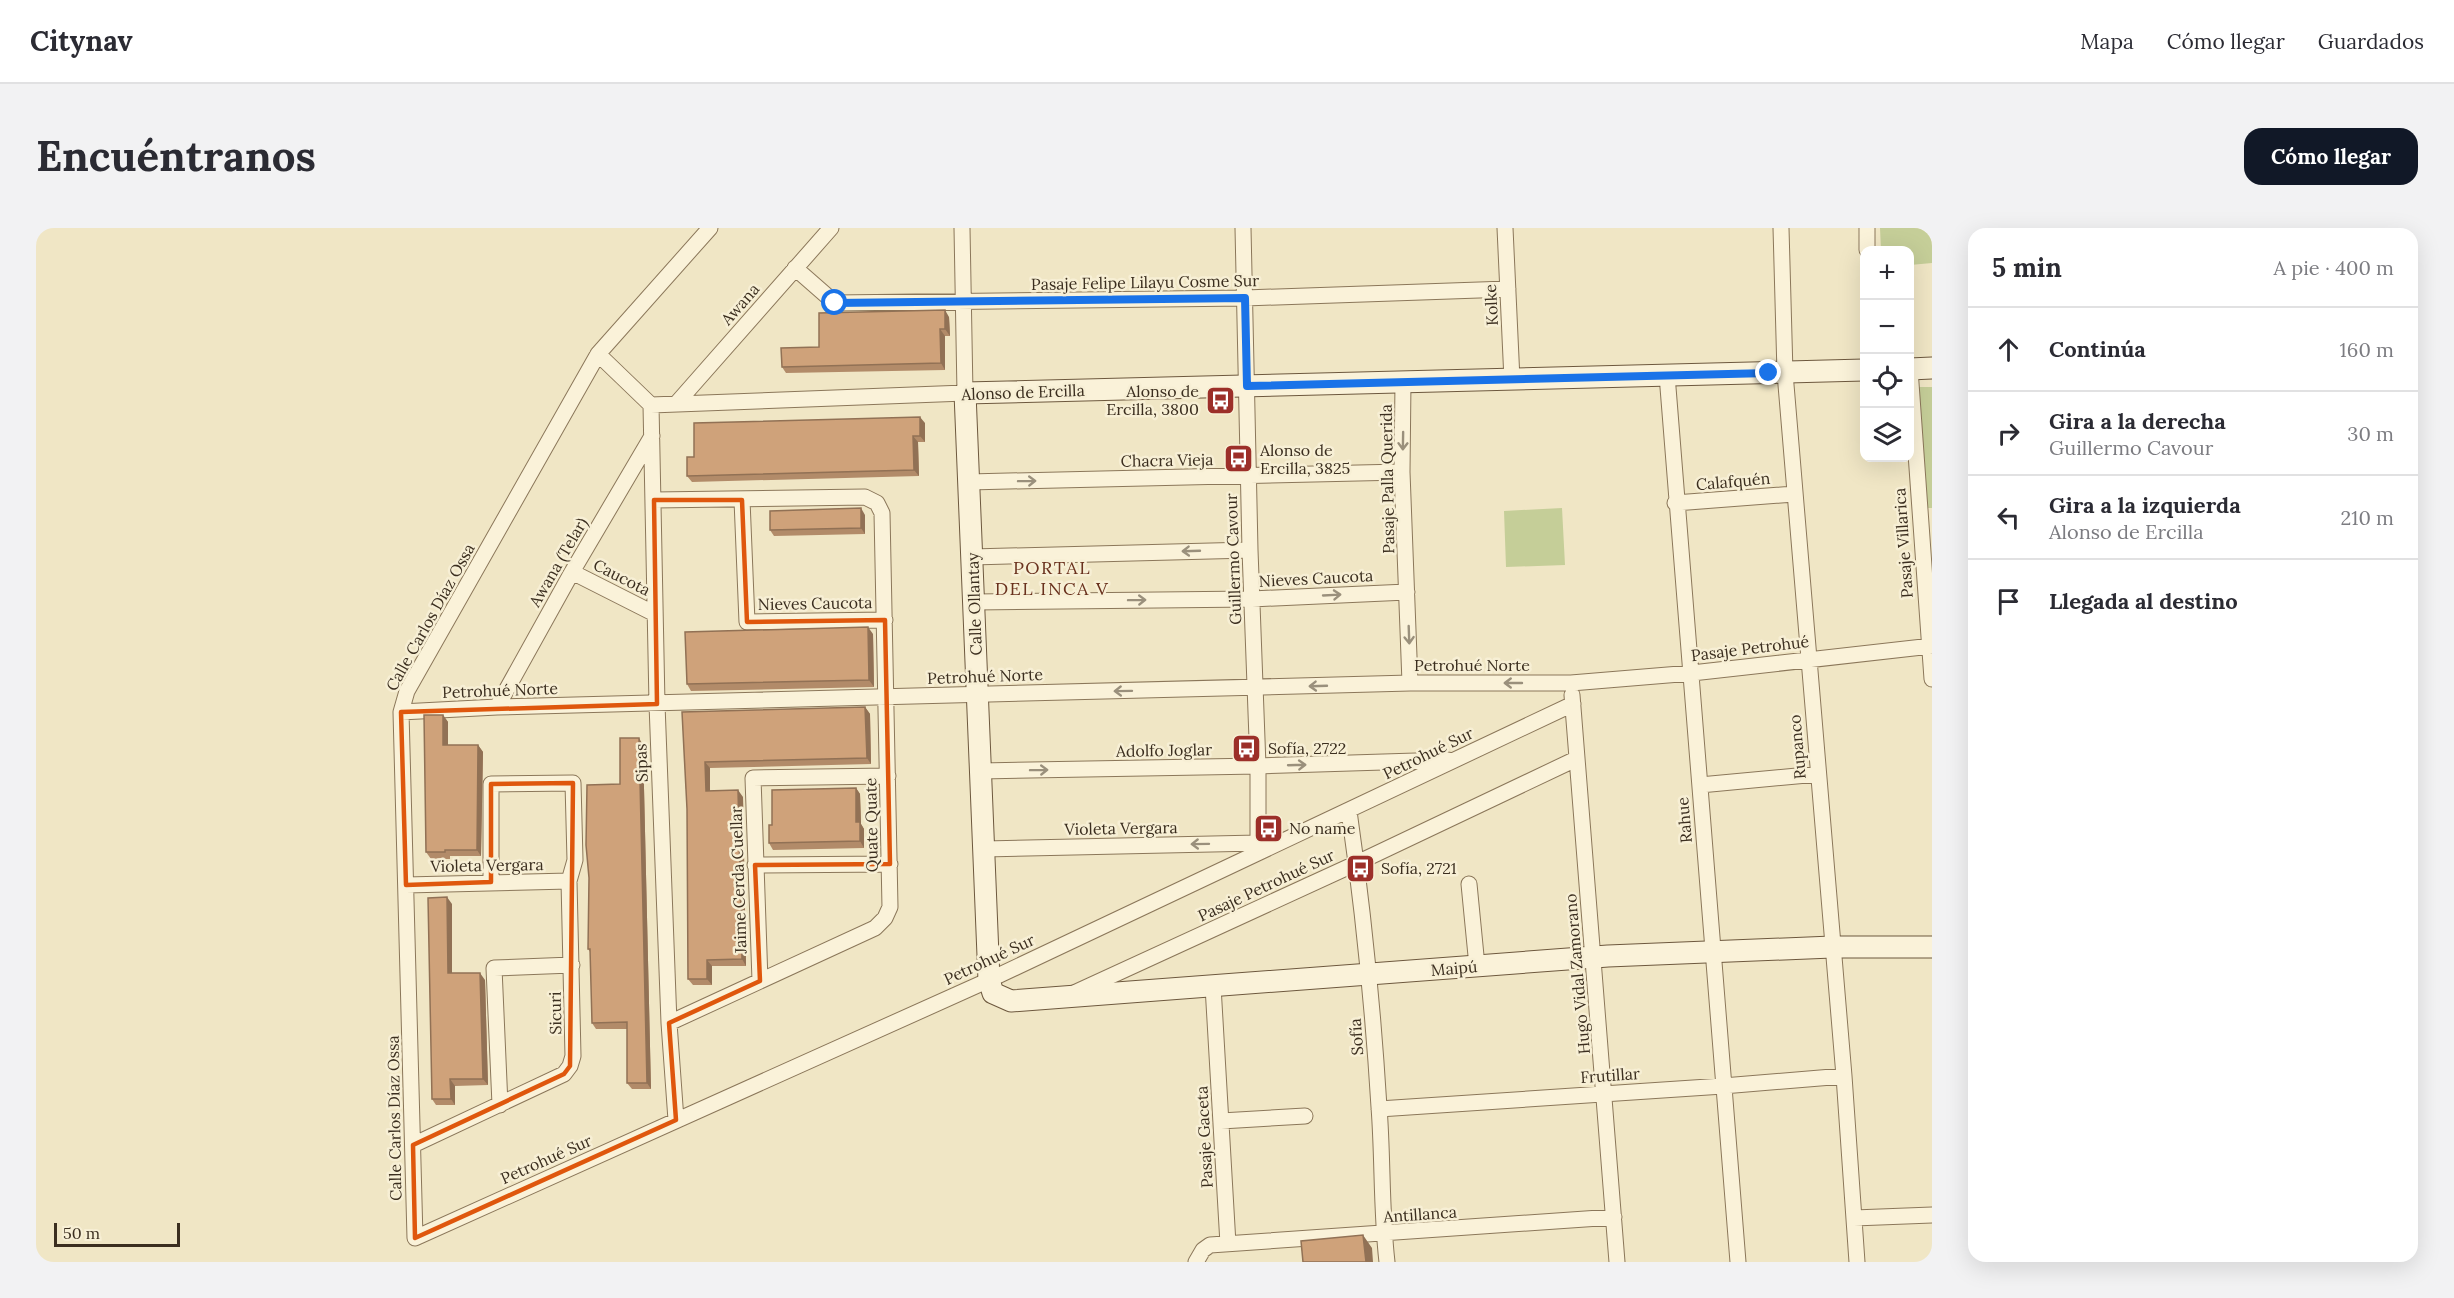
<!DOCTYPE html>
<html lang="es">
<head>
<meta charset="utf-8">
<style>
	body { margin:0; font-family:Lora,serif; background:#f2f2f3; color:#2b2b33 }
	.controls { position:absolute; right:18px; top:18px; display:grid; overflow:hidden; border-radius:12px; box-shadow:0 6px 24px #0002 }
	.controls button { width:54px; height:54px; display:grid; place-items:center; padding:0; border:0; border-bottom:2px solid #e1e1e2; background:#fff; color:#2b2b33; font:30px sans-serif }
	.scale { position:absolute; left:18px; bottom:15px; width:126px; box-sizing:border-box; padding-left:6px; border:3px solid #3b2e1f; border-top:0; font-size:16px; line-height:21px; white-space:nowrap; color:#3b2e1f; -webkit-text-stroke:4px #f7efd5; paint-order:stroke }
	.stop { position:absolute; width:18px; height:18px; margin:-14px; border:4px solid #1a73e8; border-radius:50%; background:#fff }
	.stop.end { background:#1a73e8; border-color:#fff; box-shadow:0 2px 6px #0008 }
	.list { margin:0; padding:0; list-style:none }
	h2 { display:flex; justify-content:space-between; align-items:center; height:78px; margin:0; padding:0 24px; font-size:26px }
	h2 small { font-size:20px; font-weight:400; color:#7c7c81 }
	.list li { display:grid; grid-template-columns:39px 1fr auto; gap:18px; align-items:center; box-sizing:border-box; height:84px; padding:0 24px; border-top:2px solid #e1e1e2 }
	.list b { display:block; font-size:22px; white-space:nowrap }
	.list p { margin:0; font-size:20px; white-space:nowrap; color:#7c7c81 }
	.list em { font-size:20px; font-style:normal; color:#7c7c81 }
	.icon { flex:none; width:33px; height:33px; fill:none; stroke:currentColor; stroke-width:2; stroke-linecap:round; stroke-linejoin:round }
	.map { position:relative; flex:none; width:1896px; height:1034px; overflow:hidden; border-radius:18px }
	header { display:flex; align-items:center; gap:36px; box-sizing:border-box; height:84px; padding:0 30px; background:#fff; border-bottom:2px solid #e1e1e2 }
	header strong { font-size:28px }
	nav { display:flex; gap:33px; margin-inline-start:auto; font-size:21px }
	.intro { display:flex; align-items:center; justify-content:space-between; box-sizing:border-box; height:144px; padding:0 36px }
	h1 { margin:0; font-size:42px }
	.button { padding:15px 27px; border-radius:18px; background:#111827; color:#fff; font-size:21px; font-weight:700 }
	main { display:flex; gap:36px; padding:0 36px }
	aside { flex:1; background:#fff; border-radius:18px; box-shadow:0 6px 24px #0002 }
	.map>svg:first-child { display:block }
</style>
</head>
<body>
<header>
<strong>Citynav</strong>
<nav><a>Mapa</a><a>Cómo llegar</a><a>Guardados</a></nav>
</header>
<div class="intro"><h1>Encuéntranos</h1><a class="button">Cómo llegar</a></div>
<main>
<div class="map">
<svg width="1896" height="1034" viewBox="0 0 1896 1034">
	<rect width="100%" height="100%" fill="#f0e6c5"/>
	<path fill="#c5ce98" d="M1844,0H1896V35L1874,37V22H1845Z
		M1882,159H1896V280H1889Z
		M1526,280L1529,337L1470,339L1468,283Z"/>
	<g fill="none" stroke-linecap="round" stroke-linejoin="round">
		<defs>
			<path id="street" d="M674,0L562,126L371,463L365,484L379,1010L953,752L1537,476
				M1207,0L1214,322L1222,538V624
				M1469,0L1476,152
				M1745,0L1749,145L1808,848L1821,1034
				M1831,0V22
				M759,40L799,75L1209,70L1472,61
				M562,126L615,177L929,165L926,0
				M1874,141L1896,451
				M1631,147L1702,1034
				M1367,154L1366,244L1374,455
				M640,176L795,0
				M615,177L621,476L633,795L640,892
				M933,254L1366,244
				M618,272L829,269L841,275L846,285L854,679L849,690L839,700L633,795
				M706,272L711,394L849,392
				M1639,275L1758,266
				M936,329L1214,322
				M536,344L619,386
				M938,374L1216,371L1371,364
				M1536,467L1581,1034
				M461,479L536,344L616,208
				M365,484L461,479L1374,455H1535L1656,445L1896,418
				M945,543L1222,538L1412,532
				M1664,557L1782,546
				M1313,583C1327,681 1337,780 1343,879C1347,931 1345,982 1351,1034
				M948,621L1222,615
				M719,637L854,636
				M1433,656L1441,738
				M370,657L533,653
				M724,753L717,550L852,548
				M1177,758L1192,1016
				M1038,765L1321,635L1540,531
				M464,877L458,740L536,737
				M1343,881L1687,858L1808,848
				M1185,893L1269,888
				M377,917L528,846L534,838L537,828L533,653L539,632L537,555L455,556V654
				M1818,990L1896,987
				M1160,1034L1167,1022L1174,1017L1578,989"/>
			<path id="secondary" d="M1874,141L1896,140
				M1828,142L929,165L953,752L957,765L975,773L1572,728L1796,719H1896"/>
		</defs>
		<use href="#street" stroke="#8b775a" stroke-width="17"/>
		<use href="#secondary" stroke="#6d583e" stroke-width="23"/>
		<use href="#street" stroke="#faf2d9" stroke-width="15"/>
		<use href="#secondary" stroke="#faf2d9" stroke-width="21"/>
	</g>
	<path fill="#b28b69" d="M913,89L914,108H909V142L750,145L746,139L783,119Z
		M889,195V214H882L883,248L656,254L651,248Z
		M829,287V306L738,308L734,302Z
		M837,406L838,459L655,463L651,456Z
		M829,479L834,486L835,536L674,540V563L707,569L710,738H676V757H657L652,751L651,581L646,484Z
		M407,487L412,494V517H442L447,524L445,628H414V631H395L390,624Z
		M607,517L615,861H596L591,855V801H560L556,795L555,725L552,721L584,556Z
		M820,560L824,566L825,596L828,601V620L737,622L733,615L736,597Z
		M416,676V745L449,752L452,857L419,858V877H400L396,871Z"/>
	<path fill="#917155" d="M909,82L913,89L914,108L909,101Z
		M904,101L909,108V142L905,135Z
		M884,189L889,195V214L884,208Z
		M877,208L882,214L883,248L878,242Z
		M825,280L829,287V306L825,300Z
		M832,399L837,406L838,459L833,452Z
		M829,479L834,486L835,536L831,530Z
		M407,487L412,494V524L407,517Z
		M603,510L607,517L615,861L611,855Z
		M442,517L447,524L445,628L441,622Z
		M669,534L674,540V569L670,563Z
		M820,560L824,566L825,596L828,601V620L824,613L820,594Z
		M702,562L707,569L710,738L706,731Z
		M411,669L416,676V752L412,745Z
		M671,732L676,738V757L671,751Z
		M444,745L449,752L452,857L447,851Z
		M414,851L419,858V877L415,871Z
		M1327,1007L1336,1020L1337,1034H1330Z"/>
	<path fill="#cfa27a" stroke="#917155" stroke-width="1.5" d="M909,82V101H904L905,135L746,139L745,120L783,119V85Z
		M884,189V208H877L878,242L651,248V229H658V195Z
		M825,280V300L734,302V283Z
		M832,399L833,452L651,456L649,404Z
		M829,479L831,530L669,534L670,563L702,562L706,731L671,732V751H652L651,581L646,484Z
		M388,487H407V517H442L441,622H409V624H390Z
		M584,510H603L611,855H591V794L556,795L554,721H552L553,650L550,617L551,557L584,556Z
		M820,560V594H824V613L733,615V597H736V562Z
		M411,669L412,745H444L447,851H414L415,871H396L392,670Z
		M1327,1007L1330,1034H1267L1265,1013Z"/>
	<defs><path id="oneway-shaft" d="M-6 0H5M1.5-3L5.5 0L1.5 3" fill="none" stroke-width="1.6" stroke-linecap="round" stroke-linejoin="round" transform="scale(1.5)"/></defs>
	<g stroke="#9a907c">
		<use href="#oneway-shaft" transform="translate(1367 213) rotate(91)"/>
		<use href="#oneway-shaft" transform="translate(991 253) rotate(-1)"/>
		<use href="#oneway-shaft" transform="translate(1155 323) rotate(178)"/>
		<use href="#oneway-shaft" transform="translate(1296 367) rotate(-3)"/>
		<use href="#oneway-shaft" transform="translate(1101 372) rotate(-1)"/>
		<use href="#oneway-shaft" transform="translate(1373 407) rotate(88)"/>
		<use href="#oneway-shaft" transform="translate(1477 455) rotate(180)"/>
		<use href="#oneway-shaft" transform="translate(1282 458) rotate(178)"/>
		<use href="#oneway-shaft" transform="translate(1087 463) rotate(179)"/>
		<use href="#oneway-shaft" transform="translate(1261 537) rotate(-2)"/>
		<use href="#oneway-shaft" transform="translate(1003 542) rotate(-1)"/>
		<use href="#oneway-shaft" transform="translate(1164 616) rotate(179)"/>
	</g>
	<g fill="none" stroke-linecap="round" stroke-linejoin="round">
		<path stroke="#1a73e8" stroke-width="8" d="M799,75L1209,70L1211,158L1733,145"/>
	</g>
	<path fill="none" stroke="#df570d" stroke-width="4.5" stroke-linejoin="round" d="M618,272H706L711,394L849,392L854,636L719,637L724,753L633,795L640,892L379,1010L377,917L528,846L534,838L537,555L455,556V654L370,657L365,484L621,476Z"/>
	<defs>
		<symbol id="bus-square" viewBox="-11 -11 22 22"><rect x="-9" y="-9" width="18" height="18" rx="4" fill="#9c2f29" stroke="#f7efd5"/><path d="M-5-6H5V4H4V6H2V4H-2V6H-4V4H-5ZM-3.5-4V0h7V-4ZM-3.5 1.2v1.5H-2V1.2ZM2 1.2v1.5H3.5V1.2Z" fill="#fff"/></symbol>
	</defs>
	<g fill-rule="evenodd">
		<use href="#bus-square" x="1168" y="156" width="33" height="33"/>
		<use href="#bus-square" x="1186" y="214" width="33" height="33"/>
		<use href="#bus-square" x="1194" y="504" width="33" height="33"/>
		<use href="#bus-square" x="1216" y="584" width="33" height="33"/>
		<use href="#bus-square" x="1308" y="624" width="33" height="33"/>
	</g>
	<g text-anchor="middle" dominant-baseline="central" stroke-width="5" stroke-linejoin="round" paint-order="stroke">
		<g font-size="16" fill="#3b2e1f" stroke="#f7efd5">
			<text transform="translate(1109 54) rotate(-1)">Pasaje Felipe Lilayu Cosme Sur</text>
			<text transform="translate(704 76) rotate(-49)">Awana</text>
			<text transform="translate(1455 77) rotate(-93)">Kolke</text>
			<text transform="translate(987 164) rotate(-2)">Alonso de Ercilla</text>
			<text transform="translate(1131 232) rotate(-1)">Chacra Vieja</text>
			<text transform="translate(1351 251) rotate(-91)">Pasaje Palla Querida</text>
			<text transform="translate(1697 253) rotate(-5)">Calafquén</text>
			<text transform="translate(1867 315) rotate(-94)">Pasaje Villarica</text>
			<text transform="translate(1197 331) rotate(-92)">Guillermo Cavour</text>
			<text transform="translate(522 334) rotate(-60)">Awana (Telar)</text>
			<text transform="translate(586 349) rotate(27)">Caucota</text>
			<text transform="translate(1280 350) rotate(-3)">Nieves Caucota</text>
			<text transform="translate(779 375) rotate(-1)">Nieves Caucota</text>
			<text transform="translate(938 376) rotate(-92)">Calle Ollantay</text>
			<text transform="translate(394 389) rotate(-61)">Calle Carlos Díaz Ossa</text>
			<text transform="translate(1714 420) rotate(-7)">Pasaje Petrohué</text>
			<text x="1436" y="437">Petrohué Norte</text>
			<text transform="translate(949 448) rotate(-2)">Petrohué Norte</text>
			<text transform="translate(464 462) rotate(-2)">Petrohué Norte</text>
			<text transform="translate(1761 519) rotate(-95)">Rupanco</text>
			<text transform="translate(1128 522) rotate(-1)">Adolfo Joglar</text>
			<text transform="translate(1392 525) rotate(-26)">Petrohué Sur</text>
			<text transform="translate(605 535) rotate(-92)">Sipas</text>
			<text transform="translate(1648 592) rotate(-95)">Rahue</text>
			<text transform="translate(835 597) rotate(-91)">Quate Quate</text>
			<text transform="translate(1085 600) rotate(-1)">Violeta Vergara</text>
			<text transform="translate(451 637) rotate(-1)">Violeta Vergara</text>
			<text transform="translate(702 652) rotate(-92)">Jaime Cerda Cuellar</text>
			<text transform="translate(1230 657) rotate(-25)">Pasaje Petrohué Sur</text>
			<text transform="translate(953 731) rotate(-25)">Petrohué Sur</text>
			<text transform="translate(1418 740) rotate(-5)">Maipú</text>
			<text transform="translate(1541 746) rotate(-95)">Hugo Vidal Zamorano</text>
			<text transform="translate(519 785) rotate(-91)">Sicuri</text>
			<text transform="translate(1320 809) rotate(-94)">Sofía</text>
			<text transform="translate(1574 847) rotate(-4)">Frutillar</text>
			<text transform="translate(358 890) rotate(-91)">Calle Carlos Díaz Ossa</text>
			<text transform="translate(1168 909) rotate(-93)">Pasaje Gaceta</text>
			<text transform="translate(510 931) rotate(-24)">Petrohué Sur</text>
			<text transform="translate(1384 986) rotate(-4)">Antillanca</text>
		</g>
		<g font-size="16" fill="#3b2e1f" stroke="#f7efd5" text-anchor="start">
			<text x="1163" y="163" text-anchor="end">Alonso de<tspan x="1163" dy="18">Ercilla, 3800</tspan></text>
			<text x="1224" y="222">Alonso de<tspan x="1224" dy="18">Ercilla, 3825</tspan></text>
			<text x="1232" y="520">Sofía, 2722</text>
			<text x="1253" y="600">No name</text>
			<text x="1345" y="640">Sofía, 2721</text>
		</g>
		<g font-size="18" letter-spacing="1.5" fill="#69311d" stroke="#f7efd5">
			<text x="1016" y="339">PORTAL<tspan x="1016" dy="21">DEL INCA V</tspan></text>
		</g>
	</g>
</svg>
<div class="controls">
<button>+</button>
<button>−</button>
<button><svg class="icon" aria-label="locate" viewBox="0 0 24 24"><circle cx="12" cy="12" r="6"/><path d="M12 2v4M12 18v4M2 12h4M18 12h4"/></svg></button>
<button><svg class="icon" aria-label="layers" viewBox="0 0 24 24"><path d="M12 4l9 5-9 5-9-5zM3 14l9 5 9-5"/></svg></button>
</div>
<div class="scale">50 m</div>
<div class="stop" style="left:799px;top:75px"></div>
<div class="stop end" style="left:1733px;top:145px"></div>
</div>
<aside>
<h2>5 min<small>A pie · 400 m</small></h2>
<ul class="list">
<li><svg class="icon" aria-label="ahead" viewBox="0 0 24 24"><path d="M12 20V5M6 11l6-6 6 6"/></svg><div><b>Continúa</b></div><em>160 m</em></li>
<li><svg class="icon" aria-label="right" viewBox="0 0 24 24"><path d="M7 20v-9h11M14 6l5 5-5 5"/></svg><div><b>Gira a la derecha</b><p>Guillermo Cavour</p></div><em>30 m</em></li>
<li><svg class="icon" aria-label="left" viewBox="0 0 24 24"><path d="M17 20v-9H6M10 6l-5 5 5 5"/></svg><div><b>Gira a la izquierda</b><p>Alonso de Ercilla</p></div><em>210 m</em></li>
<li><svg class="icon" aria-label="arrive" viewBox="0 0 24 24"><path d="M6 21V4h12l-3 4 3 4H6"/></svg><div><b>Llegada al destino</b></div></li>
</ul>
</aside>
</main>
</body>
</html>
